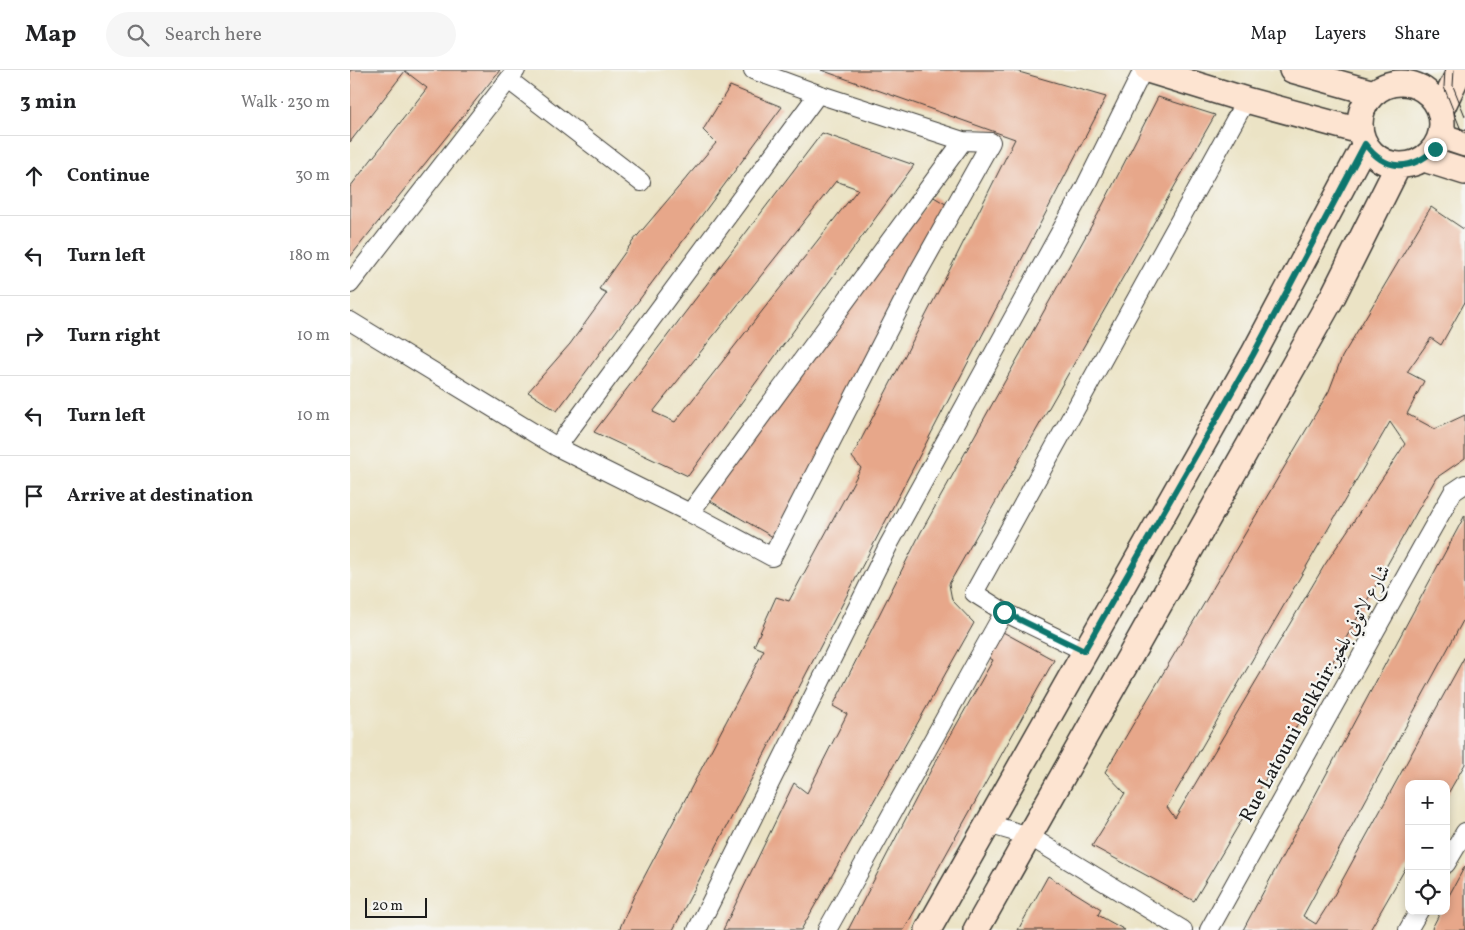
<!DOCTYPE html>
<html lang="en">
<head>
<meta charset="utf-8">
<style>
	body { margin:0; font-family:Vollkorn,Amiri,serif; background:#f6f6f6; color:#202124 }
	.controls { position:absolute; right:15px; bottom:15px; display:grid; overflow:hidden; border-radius:10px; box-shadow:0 2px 8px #0003 }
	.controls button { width:45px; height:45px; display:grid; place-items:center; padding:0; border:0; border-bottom:1px solid #e0e0e0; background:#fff; color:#202124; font:25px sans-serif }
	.scale { position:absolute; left:15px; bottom:12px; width:62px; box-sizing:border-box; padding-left:5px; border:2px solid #1c1c1c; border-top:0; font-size:14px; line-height:18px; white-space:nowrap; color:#1c1c1c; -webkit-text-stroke:4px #f6f6f2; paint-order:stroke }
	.stop { position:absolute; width:15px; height:15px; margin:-11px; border:4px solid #0f766e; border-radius:50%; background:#fff }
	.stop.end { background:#0f766e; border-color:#fff; box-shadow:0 1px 5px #0008 }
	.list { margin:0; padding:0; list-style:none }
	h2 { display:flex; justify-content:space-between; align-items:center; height:65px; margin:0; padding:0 20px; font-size:21px }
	h2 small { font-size:16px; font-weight:400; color:#757577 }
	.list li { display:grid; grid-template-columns:32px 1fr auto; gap:15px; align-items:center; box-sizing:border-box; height:80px; padding:0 20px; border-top:1px solid #e0e0e0 }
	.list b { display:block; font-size:19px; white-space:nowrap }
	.list em { font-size:16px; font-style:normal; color:#757577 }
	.icon { flex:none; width:28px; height:28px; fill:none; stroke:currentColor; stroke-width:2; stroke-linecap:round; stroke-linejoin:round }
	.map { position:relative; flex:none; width:1115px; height:860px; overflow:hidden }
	header { display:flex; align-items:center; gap:30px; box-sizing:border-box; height:70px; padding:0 25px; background:#fff; border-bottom:1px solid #e0e0e0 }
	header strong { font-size:24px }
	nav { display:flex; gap:28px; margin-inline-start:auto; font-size:18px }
	.search { width:350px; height:45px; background:#f6f6f6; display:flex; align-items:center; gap:12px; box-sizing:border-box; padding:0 18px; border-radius:28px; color:#757577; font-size:19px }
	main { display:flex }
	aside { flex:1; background:#fff }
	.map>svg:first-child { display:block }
</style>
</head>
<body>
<header>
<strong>Map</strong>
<div class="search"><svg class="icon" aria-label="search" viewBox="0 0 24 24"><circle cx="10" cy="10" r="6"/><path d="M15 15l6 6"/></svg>Search here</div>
<nav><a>Map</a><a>Layers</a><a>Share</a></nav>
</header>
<main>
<aside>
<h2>3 min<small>Walk · 230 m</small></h2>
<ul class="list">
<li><svg class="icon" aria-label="ahead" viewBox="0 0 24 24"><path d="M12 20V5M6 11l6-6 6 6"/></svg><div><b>Continue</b></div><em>30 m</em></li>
<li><svg class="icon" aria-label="left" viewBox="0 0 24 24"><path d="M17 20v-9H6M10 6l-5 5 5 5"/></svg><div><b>Turn left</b></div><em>180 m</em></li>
<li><svg class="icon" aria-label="right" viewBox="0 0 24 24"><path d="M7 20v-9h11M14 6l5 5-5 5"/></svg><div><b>Turn right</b></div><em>10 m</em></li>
<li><svg class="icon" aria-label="left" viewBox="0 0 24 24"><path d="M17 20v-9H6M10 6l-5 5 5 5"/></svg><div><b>Turn left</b></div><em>10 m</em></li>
<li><svg class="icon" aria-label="arrive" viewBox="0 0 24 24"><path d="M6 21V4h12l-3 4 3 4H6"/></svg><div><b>Arrive at destination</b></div></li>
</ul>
</aside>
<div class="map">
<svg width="1115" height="860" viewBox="0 0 1115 860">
	<rect width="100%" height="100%" fill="#f6f6f2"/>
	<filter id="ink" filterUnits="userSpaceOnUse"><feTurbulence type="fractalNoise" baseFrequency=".02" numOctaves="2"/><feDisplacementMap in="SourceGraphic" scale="10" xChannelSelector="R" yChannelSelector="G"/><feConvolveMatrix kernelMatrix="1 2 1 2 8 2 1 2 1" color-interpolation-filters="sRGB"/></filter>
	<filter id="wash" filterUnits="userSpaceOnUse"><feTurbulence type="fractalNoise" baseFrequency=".0096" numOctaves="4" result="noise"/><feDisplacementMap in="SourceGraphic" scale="20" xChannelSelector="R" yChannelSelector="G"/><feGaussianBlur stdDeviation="1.12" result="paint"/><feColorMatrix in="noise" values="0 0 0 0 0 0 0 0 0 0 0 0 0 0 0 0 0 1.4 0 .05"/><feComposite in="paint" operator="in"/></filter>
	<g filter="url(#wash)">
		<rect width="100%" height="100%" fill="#ebe3c5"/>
		<g id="blocks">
			<path fill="#e7a78a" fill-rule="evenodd" d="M0,0H150L0,187V117L77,18L55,1L0,72Z
				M471,0H662L756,27L323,860H269L283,828L414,580L404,576L426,527L439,531L511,398L502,387L600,199L665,69Z
				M380,16L432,37L207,341L178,322L220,274L257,223L249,219L283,171L366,73L353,60Z
				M808,27L865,45L599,514L602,530L624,553L451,860H373L444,713L457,723L497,644L483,636L571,462L748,144Z
				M472,63L564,95L338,406L244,362ZM486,111L508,119L325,352L303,342Z
				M582,126L606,140L430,471L355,428Z
				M1081,137L1115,160V232L1091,275L1081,268L1057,302L1074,311L1057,344L1085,359L1115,345V388L1086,408L941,666L844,831L742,776L775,723L755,702L979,321L992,287ZM1040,352L1055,374L974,496L825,748L817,737Z
				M1115,445V547L953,846L966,854L983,827L1115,586V694L1096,727V714H1059V792L1020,860H893Z
				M653,562L704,590L554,860H498L581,700L643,590L639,588Z
				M1115,796V860H1081L1091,841H1096V831Z
				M698,806L751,839L748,845L775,860H668Z"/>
		</g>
	</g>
	<g filter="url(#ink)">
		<use href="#blocks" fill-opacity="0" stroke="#3b3a35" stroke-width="1"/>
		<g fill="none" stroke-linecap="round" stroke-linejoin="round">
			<defs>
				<path id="street" d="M160,11L291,112
					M0,214L166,0
					M0,251L207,377L340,443L422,487L567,204L641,72L613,71L468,24L403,0
					M207,377L468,24
					M340,443L613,71
					M734,581L654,542L624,523L896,30
					M638,754L679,766L833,860
					M1096,794L1115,762
					M347,860L539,474L736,115L793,0
					M477,860L654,542
					M859,860L1073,475L1103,422L1115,414
					M1058,860L1069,841"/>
				<path id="secondary" d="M798,0L896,30L1010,61
					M942,0L1024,23
					M1010 54a41 41 0 1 1 82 0a41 41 0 1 1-82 0Z
					M1091,40L1110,0
					M1091,66L1115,74
					M1074,89L1115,102
					M578,860L903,285L1015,74
					M626,860L983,226L1048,96"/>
			</defs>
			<use href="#street" stroke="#3b3a35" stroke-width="20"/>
			<use href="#secondary" stroke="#3b3a35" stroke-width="28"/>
			<use href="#street" stroke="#fff" stroke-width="18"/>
			<use href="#secondary" stroke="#fde4d1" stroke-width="25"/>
			<path stroke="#1c1c1c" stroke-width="1" d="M1095,0L1094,17L1111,60L1115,63
				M1104,0L1103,16L1115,46"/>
		</g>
	</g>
	<g fill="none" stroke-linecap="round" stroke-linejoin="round" filter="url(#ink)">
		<path stroke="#0f766e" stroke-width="6" d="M654,542L734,581L903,285L1015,74C1035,101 1060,102 1085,79"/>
	</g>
	<g text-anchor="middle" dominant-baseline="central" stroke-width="4.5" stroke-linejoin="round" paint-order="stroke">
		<g font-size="20" fill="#1c1c1c" stroke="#f6f6f2">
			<text transform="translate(966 624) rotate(-61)">Rue Latouni Belkhir;شارع لاتوني بلخير</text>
		</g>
	</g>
</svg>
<div class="controls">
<button>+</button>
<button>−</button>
<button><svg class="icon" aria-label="locate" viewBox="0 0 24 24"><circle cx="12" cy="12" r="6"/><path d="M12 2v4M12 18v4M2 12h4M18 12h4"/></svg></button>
</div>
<div class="scale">20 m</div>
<div class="stop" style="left:654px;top:542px"></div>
<div class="stop end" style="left:1085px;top:79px"></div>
</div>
</main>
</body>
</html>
